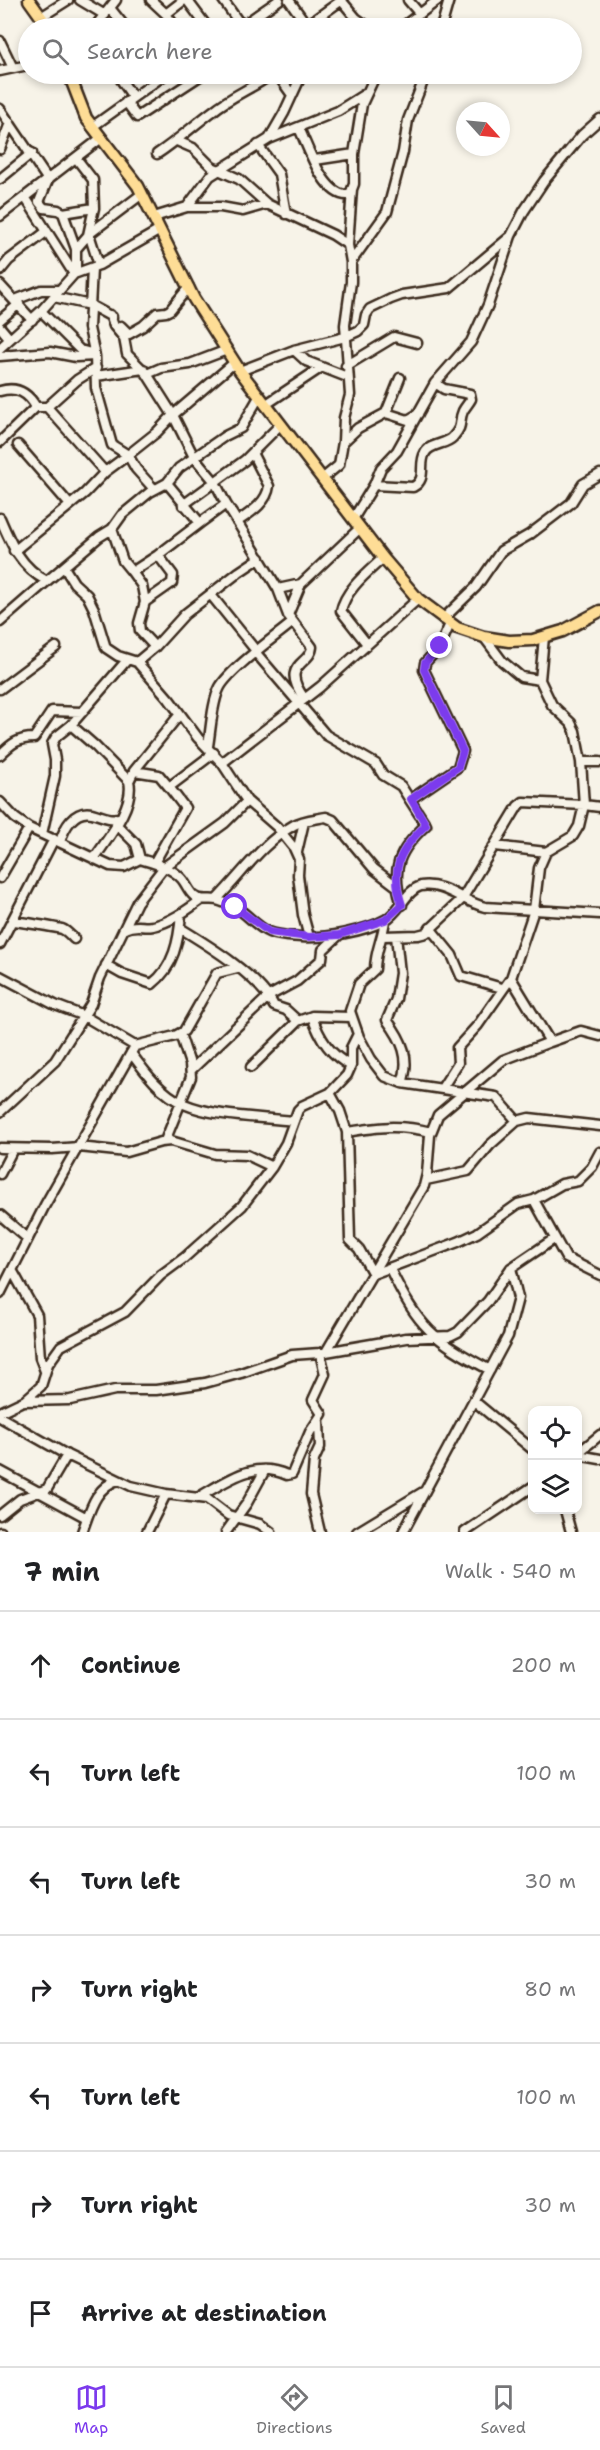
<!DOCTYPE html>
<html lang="en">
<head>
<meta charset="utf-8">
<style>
	body { margin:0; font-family:"Shantell Sans",sans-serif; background:#f6f6f6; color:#202124 }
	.controls { position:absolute; right:18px; bottom:18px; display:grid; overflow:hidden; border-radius:12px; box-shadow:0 3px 9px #0003 }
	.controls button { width:54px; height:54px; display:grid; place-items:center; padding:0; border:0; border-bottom:2px solid #e0e0e0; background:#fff; color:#202124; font:30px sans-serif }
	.compass { position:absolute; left:456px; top:102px; width:54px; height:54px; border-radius:50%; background:#fff; box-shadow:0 3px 9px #0003; rotate:117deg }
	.stop { position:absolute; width:18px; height:18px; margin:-14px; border:4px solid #7c3aed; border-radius:50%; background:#fff }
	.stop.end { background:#7c3aed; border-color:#fff; box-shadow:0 2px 6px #0008 }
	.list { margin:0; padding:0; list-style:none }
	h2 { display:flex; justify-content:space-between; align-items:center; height:78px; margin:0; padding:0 24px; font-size:26px }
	h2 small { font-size:20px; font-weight:400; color:#757577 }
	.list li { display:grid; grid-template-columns:39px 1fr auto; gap:18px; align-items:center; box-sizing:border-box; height:108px; padding:0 24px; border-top:2px solid #e0e0e0 }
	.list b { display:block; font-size:22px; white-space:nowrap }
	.list em { font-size:20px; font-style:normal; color:#757577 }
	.icon { flex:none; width:33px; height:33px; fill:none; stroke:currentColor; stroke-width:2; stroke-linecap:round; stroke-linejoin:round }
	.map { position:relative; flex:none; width:600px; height:1532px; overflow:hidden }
	.search { position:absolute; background:#fff; box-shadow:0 3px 9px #0003; left:18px; right:18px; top:18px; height:66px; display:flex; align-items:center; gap:15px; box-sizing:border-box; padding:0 21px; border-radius:33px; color:#757577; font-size:22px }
	.sheet { height:834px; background:#fff }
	nav { display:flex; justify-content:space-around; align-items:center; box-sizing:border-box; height:84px; border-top:2px solid #e0e0e0; background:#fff; font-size:16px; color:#757577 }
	nav a { display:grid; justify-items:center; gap:3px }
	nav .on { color:#7c3aed }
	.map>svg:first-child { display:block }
</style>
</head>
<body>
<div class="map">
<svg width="600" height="1532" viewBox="0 0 600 1532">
	<rect width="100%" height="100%" fill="#f7f3e8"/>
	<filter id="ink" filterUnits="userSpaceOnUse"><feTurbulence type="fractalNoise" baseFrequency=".0167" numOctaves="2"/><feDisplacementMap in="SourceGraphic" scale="12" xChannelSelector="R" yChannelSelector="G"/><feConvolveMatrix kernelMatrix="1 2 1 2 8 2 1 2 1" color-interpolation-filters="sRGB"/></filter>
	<g filter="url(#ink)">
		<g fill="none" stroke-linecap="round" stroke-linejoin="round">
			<defs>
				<path id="minor" d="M80,0L105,15
					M151,0L166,14L176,28
					M187,0L208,28
					M223,0L238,21
					M289,0L309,28
					M341,0L356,18L370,28
					M408,0L419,13
					M110,8L126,28
					M166,14L184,0
					M41,17L68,0
					M243,25L279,0
					M94,28L116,0
					M228,28L238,21L242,23
					M303,28L342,0
					M401,28L438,0
					M441,28L449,0
					M0,41L13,68
					M0,71L28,65
					M117,74L133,97
					M277,74L292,95
					M126,102L137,117L203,74
					M0,109L48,180L39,202L44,208L58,210L63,213L76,249V273
					M92,127L166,74
					M299,128C308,147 323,195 347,195L351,192L354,184V154L362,104L376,74
					M269,139L338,111L365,94
					M177,141L193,148L212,167L239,179L267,204L333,235L348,245
					M258,145L279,174L286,214
					M0,149L10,123
					M157,154C177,141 194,125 213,111C231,96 253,88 272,74
					M76,158L93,180L94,208L88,235
					M315,160L354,154
					M0,179L32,153
					M25,197L74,274
					M187,207H221L243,211L267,204
					M63,213L94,208
					M0,216L100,139
					M154,217L187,207L210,176L269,139L284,113L302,74
					M89,234L99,265
					M76,249L89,234L142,194
					M351,262L387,212L403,152L408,120L426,74
					M92,268L89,328L95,356L96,388L112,445L128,455L105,472
					M0,271L9,260L46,232
					M0,285L32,320
					M54,297L90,305L112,317
					M15,300L41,290H59
					M41,311L80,350L91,353
					M110,315L114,326L124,338L127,354L147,374L173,415L157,432L128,455L136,469L154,489
					M0,320L19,304
					M121,326L129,334L143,326L157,313L166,312L170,310L189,287
					M0,327L10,339
					M0,348L41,311L74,274L99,265L160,230
					M294,350L306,361L347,377
					M0,356L50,352L76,357L95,356
					M346,366L394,337L417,343
					M240,371L294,350L345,337L358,331L364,325L366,315L370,309L391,299L402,295L449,288L511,236
					M147,374L161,368L190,364L227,350
					M96,376L143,369
					M0,391C17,386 28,393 36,407
					M265,405L322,367
					M386,413L400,378
					M0,442L36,407H47L77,380L96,368
					M343,442L358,428L386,413L408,420L418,414
					M18,445L70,505
					M322,479L339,465L343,442L344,418L350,395L345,325L351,282V262L348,245L352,189
					M167,483L200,523L226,504L233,515L278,589L288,615L312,647C311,665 279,663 304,698
					M374,485L413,487C428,479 418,465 425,453C430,443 446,445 453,437C464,425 458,422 463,411C465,407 469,403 471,399L470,394L444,389L435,383
					M226,504L215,482L194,457L173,415L235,362
					M183,505L245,460L280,425
					M0,518C11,544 21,568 47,581L0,622
					M353,519L374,485L381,468L397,451L435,383L471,342L488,305L511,236L524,211L544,181L582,135L600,119
					M237,522C250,513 267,503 269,486L252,453
					M112,529L123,561L132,572L158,555
					M14,551L85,493L105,472L47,407
					M64,567L74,583L87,595L94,609L106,648L118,656L137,662L169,699L198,738L222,763L247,801L277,827L294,848L299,859L298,875L303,915L309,937
					M132,572L142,586L145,602L139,623L140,631L155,647
					M47,581L99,537L112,529L122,515L150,492L167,483L179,468L225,436L241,428L259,397
					M278,589L301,584L360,528
					M211,595L257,652
					M145,602L172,583L173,575L158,555L200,523
					M288,615L301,584
					M443,619L476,587L501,551L529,535L571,503L583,484L600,474
					M484,637L502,661L521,677L540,680L552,705L571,723L575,731L581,762H600
					M367,644L341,611C345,590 368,572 383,558
					M256,653L326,735L376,764L383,775L401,786L426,825C399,850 390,869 402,905
					M137,662L155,647L185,614L239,572L260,558
					M540,680L544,637
					M0,689L56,647
					M71,725L95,746L129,781
					M208,746C211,729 212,702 220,687C230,669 275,637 293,622
					M0,755C11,744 18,738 34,738L52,711L82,712
					M222,763L320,687L418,599
					M134,771L180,714
					M411,799L458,767L463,751L424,670L425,663L440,646L450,624
					M0,802L15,818L29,828L110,866L124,867L140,859C153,863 171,867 181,878C186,883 188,891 194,896C202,903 211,897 220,901C225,903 232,905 237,908C248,915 257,927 269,932C278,936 291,936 301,937C323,939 366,931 385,920C399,913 406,890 421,886C443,882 464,902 485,907L600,914
					M116,824L136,844L140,859
					M42,834L55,776V760L52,744L56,737L71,725L127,660
					M60,842C64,828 74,809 92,813C103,816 108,820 119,818
					M495,846L546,852
					M297,852L304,822
					M94,859C107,839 135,806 129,781L134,771L159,775L169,787L214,753
					M154,863L185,808L169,787
					M0,878L29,828
					M217,899C242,874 262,843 294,825C302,820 316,819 326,817L333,820L374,869L395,885
					M385,920C383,938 375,951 375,969L359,984L350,1011L359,1037L371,1059L384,1076L402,1083L496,1097L517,1121L529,1118L600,1126
					M13,921C17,921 58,928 62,929C67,931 70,935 74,939
					M180,928C208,945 259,976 274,1006L286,1010L298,1021L312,1016L351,1017
					M430,928L452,955L461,976L502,988
					M124,929C137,923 142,928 153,926C171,922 187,910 201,900
					M383,936L418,935L426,933L462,899L518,806L523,802L584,805L581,762
					M396,936L400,973L396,999L387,1020C402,1040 411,1058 402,1083
					M0,944L54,839
					M106,965L122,974L152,984C174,967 179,940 181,914
					M0,976L55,1005L84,1016L135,1046
					M511,978L550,1042L581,1031L600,1036
					M312,1016C319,1038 330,1055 351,1066
					M131,1053C145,1072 161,1094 184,1104C214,1117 260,1117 293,1121
					M251,1067L298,1021
					M191,1070L269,996L297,981L322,959L323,950L339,935
					M442,1088L458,1063L457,1048L478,1025L511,978L534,910L539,868L546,852L573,836L579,826L584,805L600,807
					M330,1093L340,1111L347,1132L350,1240L359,1249L373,1274L458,1242L477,1233L518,1204L534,1200L562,1184L578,1181L592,1167L600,1152
					M0,1112L55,1061L91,1004L100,978L137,902L164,867L225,823L247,801
					M347,1132C378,1127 399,1124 431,1132
					M165,1141L191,1077L190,1064L180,1034
					M0,1148L52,1149L79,1147L126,1152L161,1142L171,1141L215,1154L247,1155L272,1167
					M0,1174L13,1149
					M426,1180L468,1171L490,1145L517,1121
					M534,1200L566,1258L600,1275
					M0,1215L28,1239
					M390,1269C419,1328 432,1339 490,1370
					M12,1270L37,1315L40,1358L45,1371
					M0,1294L45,1205L135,1046L175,1036L184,1031L217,973L237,968
					M326,1352L424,1186L427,1174L430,1135L438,1115L503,1060L550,1042
					M24,1401L41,1386L48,1364L61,1346L125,1312L161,1275L184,1258L242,1206L272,1167L286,1143L298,1110L302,1106L330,1093L347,1075L351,1066V1048L358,1034
					M474,1401L532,1449
					M0,1412L23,1401L70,1400L115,1390H156L205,1383L241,1373L292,1355L320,1353L406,1338L450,1336L458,1332L488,1301L511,1268L554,1239
					M0,1417L67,1455L131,1486L166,1494L207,1499L228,1515L260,1524L271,1532
					M319,1422L320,1447L314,1460L311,1494L320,1532
					M578,1453L600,1435
					M578,1455L600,1459
					M0,1471L87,1518
					M197,1498C226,1482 253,1459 287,1475L292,1474L310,1432L322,1414L313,1400L325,1374L320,1353
					M565,1510L571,1532
					M0,1515L20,1499L47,1489L67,1455
					M0,1532H1
					M82,1532C90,1511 95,1487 118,1480
					M147,1532L166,1494
					M226,1532L247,1503L265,1470
					M357,1532L423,1492
					M403,1532L508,1336L518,1298L511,1268
					M465,1532L532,1487"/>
				<path id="major" d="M29,0L49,28
					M69,74L86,118L138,186L194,299L240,371L383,558L418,599L457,628L484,637L509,641L533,640L563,631L600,611"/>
			</defs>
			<use href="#minor" stroke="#3b2a1e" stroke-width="13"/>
			<use href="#major" stroke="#3b2a1e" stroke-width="15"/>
			<use href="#minor" stroke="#f7f3e8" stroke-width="8"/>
			<use href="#major" stroke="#fedd96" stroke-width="10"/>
		</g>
	</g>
	<g fill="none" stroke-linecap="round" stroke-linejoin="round" filter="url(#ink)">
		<path stroke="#7c3aed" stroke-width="8" d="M235,907L269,932L309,937L339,935L385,920L402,905C390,868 399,850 426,825L411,799L458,767L463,751L424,670L425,663L440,646"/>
	</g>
</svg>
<div class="controls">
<button><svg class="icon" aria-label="locate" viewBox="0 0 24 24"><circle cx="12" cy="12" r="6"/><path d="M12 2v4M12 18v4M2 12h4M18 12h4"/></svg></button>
<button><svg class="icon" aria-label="layers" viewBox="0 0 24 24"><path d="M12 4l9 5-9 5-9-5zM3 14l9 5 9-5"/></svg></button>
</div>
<svg class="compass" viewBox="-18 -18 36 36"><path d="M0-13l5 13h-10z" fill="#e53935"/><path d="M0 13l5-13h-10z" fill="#757577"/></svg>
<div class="stop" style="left:235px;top:907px"></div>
<div class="stop end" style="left:440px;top:646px"></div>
<div class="search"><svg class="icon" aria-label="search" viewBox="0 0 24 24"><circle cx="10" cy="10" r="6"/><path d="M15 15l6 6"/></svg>Search here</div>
</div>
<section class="sheet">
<h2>7 min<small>Walk · 540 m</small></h2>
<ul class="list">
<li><svg class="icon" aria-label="ahead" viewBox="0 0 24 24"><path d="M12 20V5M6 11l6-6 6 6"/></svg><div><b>Continue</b></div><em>200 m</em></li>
<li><svg class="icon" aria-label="left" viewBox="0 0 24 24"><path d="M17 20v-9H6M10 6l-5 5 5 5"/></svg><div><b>Turn left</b></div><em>100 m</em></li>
<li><svg class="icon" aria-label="left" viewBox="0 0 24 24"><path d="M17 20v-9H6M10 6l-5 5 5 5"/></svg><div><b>Turn left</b></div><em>30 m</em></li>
<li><svg class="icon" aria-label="right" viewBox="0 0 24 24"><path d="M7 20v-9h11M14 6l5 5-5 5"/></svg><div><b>Turn right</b></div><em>80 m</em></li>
<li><svg class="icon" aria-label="left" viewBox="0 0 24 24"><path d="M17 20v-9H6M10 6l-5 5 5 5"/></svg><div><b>Turn left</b></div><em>100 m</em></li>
<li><svg class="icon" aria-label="right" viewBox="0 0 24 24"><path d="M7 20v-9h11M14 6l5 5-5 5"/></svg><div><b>Turn right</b></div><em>30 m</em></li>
<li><svg class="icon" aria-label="arrive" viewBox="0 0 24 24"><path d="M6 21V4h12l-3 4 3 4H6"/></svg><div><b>Arrive at destination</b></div></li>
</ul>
</section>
<nav>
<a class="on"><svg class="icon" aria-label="map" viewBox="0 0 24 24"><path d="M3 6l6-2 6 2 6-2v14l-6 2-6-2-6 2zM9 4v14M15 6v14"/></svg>Map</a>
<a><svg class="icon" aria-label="directions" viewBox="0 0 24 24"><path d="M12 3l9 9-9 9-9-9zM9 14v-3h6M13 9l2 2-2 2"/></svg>Directions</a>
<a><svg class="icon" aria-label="saved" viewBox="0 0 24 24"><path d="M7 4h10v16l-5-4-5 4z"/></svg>Saved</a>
</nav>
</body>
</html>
